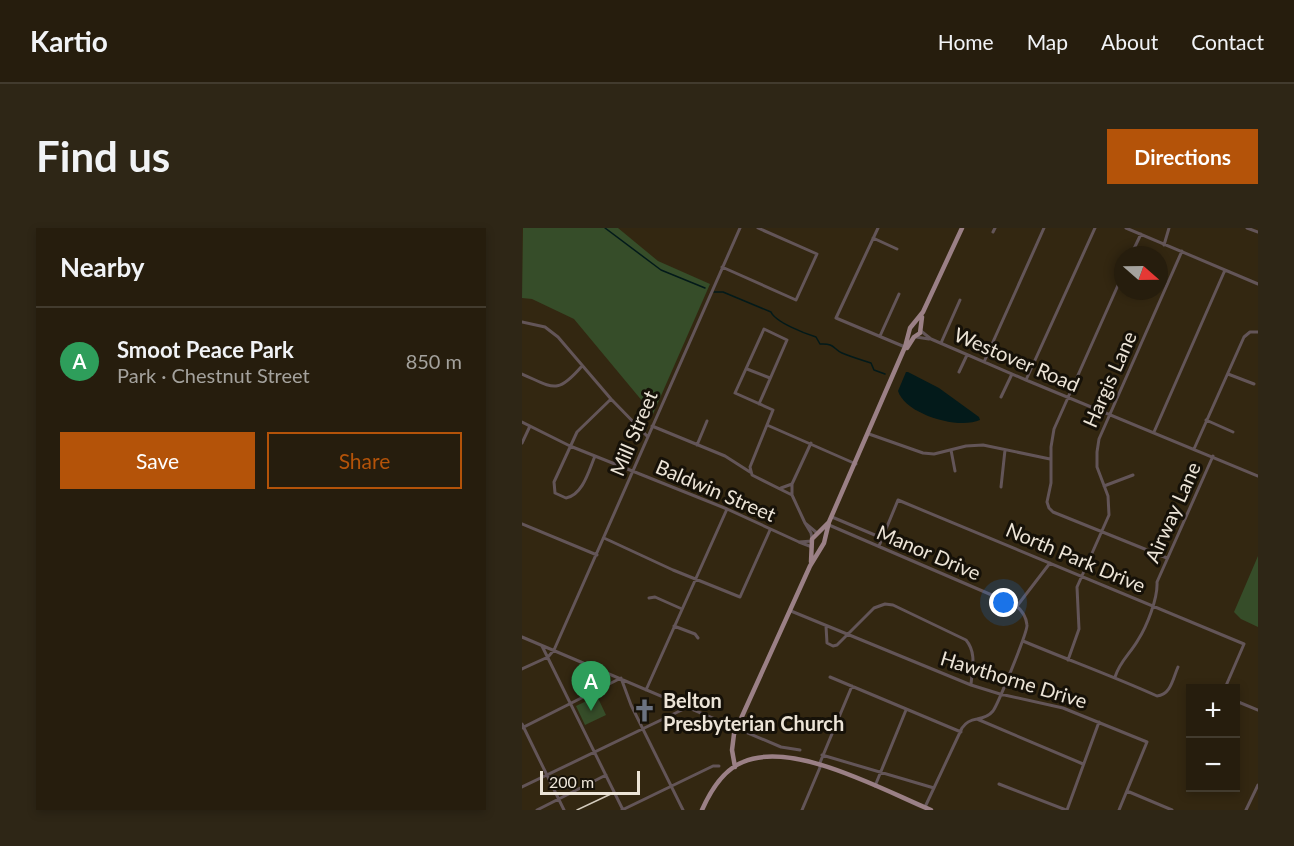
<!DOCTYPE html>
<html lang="en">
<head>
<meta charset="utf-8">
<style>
	body { margin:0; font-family:Lato,sans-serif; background:#2e2616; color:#f1f3f6 }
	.controls { position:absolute; right:18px; bottom:18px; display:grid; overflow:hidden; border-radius:0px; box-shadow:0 3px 9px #0003 }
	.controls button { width:54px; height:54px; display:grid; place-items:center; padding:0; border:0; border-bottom:2px solid #423b2e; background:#261d0d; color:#f1f3f6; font:30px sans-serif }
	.compass { position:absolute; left:592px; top:18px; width:54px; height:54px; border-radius:50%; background:#261d0d; box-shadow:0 3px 9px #0003; rotate:110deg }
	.scale { position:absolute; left:18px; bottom:15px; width:100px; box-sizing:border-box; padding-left:6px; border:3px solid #ece4d7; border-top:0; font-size:16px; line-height:21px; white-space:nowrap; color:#ece4d7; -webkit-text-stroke:4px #161108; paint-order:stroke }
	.you { position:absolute; left:482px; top:375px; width:21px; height:21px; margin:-15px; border:4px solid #fff; border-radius:50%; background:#1a73e8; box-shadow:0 0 0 9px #1a73e833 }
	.badge { display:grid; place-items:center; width:39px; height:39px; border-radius:50%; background:#b45309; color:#fff; font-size:20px; font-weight:700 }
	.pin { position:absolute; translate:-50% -50px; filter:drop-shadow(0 2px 3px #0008) }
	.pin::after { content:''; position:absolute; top:32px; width:21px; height:18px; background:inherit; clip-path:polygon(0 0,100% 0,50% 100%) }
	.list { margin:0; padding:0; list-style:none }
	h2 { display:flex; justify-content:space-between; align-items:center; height:78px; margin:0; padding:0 24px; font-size:26px }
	h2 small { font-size:20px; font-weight:400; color:#a4a29d }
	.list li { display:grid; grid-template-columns:39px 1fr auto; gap:18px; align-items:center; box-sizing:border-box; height:108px; padding:0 24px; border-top:2px solid #423b2e }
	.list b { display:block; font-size:22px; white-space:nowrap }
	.list p { margin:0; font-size:20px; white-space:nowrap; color:#a4a29d }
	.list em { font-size:20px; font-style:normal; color:#a4a29d }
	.actions { display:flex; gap:12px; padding:18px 24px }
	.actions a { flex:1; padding:14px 0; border:2px solid #b45309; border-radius:0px; text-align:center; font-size:21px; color:#b45309 }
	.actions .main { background:#b45309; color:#fff }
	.map { position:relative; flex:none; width:736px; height:582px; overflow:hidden; border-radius:0px }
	header { display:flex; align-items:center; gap:36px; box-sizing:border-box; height:84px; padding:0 30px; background:#261d0d; border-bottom:2px solid #423b2e }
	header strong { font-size:28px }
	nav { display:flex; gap:33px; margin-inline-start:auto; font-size:21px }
	.intro { display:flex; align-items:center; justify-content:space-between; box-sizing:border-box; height:144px; padding:0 36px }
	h1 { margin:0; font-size:42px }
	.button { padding:15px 27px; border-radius:0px; background:#b45309; color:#fff; font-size:21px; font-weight:700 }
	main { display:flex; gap:36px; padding:0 36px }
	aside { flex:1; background:#261d0d; border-radius:0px; box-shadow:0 3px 9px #0003 }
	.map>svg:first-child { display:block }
</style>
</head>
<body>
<header>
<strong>Kartio</strong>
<nav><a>Home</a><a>Map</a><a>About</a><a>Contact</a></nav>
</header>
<div class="intro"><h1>Find us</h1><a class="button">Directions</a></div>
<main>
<aside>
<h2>Nearby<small></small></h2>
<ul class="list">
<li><span class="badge" style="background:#2e9e5b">A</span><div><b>Smoot Peace Park</b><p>Park · Chestnut Street</p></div><em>850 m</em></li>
</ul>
<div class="actions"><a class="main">Save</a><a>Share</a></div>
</aside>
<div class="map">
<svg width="736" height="582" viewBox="0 0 736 582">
	<rect width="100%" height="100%" fill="#332711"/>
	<path fill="#364d29" d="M1,0H96L136,33L188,56L131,186L52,91L10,71L0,70Z
		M736,328V399L719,391L712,384Z
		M75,468L84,487L63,497L54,478Z"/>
	<path fill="#031a1a" d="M384,144H386L417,160L457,189L458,192C436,202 383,186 376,163Z"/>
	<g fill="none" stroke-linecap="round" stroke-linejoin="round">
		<path stroke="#031a1a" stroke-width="1.5" d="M83,0L139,42L183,60
			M192,64H201L249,84C253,94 284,106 294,109L298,116C313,115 311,121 320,125C329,129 340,132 349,135L352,142L363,146"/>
		<path stroke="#635558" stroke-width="3" d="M356,0L314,90L383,119
			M604,0L736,56
			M725,0L736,4
			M471,4L473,0
			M351,10L375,21
			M642,17L647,0
			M609,27L619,6
			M200,39L274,72L295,26L236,0
			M601,46L532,201L529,219V255L525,274L527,280L531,284L645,330
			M0,94L23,99L36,109L89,171L125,208
			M399,103L409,111L504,152L736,248
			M358,108L377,66
			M394,109L407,111
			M419,115L438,72
			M462,134L522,0
			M225,141L248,150
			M437,144L445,127
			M0,146C32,160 35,167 60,138
			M706,146L732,156
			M504,152L573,0
			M479,169L490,146
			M237,176L265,112L242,101L213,165L251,182L228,239L230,247L270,267
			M684,192L711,204
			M0,194L48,218L205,281L277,314
			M245,197L334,236
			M130,198L203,228L228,244
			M632,204L703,42
			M347,206L401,225L412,226L444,218L461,217L528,231
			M0,215L8,198
			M175,217L185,193
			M672,221L722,109L728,104H736
			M429,222L433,243
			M73,228C67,242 61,267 44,270L33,265L32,254L55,204L89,171
			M582,258L611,247
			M479,259L483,222
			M259,260L270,256
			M310,289L360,310
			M283,295L270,267V256L289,215
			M0,296L75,327
			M307,297L493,377C500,382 504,388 505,397C506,403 476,476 471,483C467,488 461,490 455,491
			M82,310L151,342L218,369L248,302
			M290,311L289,305L283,295L295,305
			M357,318L376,272L722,416L703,460
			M290,319L277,314L290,313
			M127,370L133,369L160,381
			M495,378L528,335
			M269,383L449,457L478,466L541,480L625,514L597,582
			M152,398L173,406L176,410
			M304,398L305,415L311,418L315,417L352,380L363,376L371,377L444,412C455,425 450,441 449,457
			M0,409L259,519L278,522
			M501,413C546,432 591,448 635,468C649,467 651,450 656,439
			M20,418L101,582
			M546,432L557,401L555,359L587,287L586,268L575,239V224L577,211L660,23
			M0,441L26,429L32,422L218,0
			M308,449L439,504
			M593,449C598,433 608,426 616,412C625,398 636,370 635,354L691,228
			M124,462L205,281
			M714,473L736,482
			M0,496L42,582
			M0,500L99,450L109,477L161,582
			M300,527L412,560
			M297,537L330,458
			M477,556L544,582
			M353,558L384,482
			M0,559L166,479
			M605,563L650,582
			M403,579L440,500C444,494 448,492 455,491L561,536
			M15,582L84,547
			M100,582L191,538H197
			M280,582L299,537
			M545,582L577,494
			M724,582L736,557"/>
		<path stroke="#9b8086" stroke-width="4.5" d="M385,120L392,109L398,105L400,89
			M289,334L290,311L307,294
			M213,539L210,522L212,506L288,338L302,315L307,294L383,119L388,100L401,84L440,0
			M180,582C188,564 201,542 221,534C271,512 361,562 409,582"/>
		<path stroke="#d4cbbd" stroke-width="1.5" d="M55,582L91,565"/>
	</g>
	<defs>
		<symbol id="church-bare" viewBox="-9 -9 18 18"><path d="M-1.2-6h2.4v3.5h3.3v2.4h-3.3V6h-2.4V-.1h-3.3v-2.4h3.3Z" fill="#6b7280" stroke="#161108" stroke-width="2.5" paint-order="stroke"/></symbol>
	</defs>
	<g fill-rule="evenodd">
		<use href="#church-bare" x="106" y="466" width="33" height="33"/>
	</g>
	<g text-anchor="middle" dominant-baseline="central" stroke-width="6" stroke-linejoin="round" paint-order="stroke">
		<g font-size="20" fill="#ece4d7" stroke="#161108">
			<text transform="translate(495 131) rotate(23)">Westover Road</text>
			<text transform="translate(587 151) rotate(-66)">Hargis Lane</text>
			<text transform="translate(111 205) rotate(-67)">Mill Street</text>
			<text transform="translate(194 262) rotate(23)">Baldwin Street</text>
			<text transform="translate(650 284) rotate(-66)">Airway Lane</text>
			<text transform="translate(407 324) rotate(23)">Manor Drive</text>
			<text transform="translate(554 329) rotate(23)">North Park Drive</text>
			<text transform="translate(492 451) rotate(17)">Hawthorne Drive</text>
		</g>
		<g font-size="20" font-weight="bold" fill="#ece4d7" stroke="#161108" text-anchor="start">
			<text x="141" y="472">Belton<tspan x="141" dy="23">Presbyterian Church</tspan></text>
		</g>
	</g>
</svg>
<div class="controls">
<button>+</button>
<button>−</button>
</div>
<svg class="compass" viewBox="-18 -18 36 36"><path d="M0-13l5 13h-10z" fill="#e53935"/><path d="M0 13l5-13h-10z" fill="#a4a29d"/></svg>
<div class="scale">200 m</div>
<div class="you"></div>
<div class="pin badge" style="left:69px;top:483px;background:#2e9e5b">A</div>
</div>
</main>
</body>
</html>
